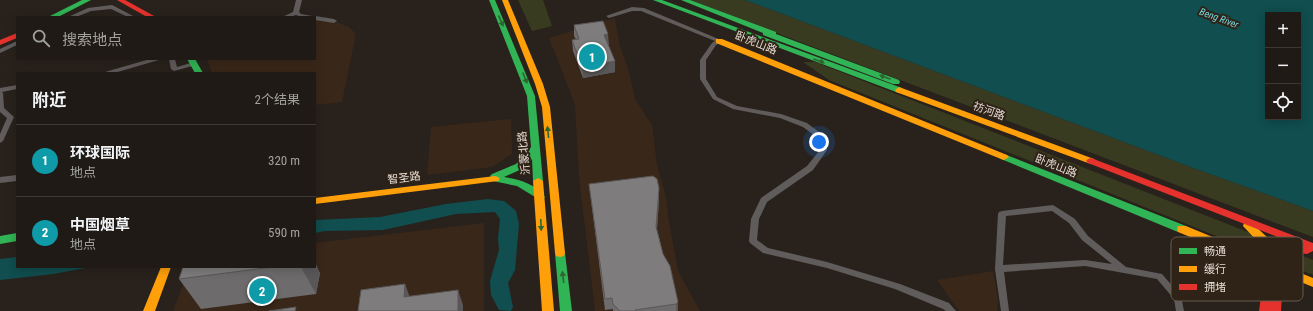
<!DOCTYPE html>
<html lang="zh">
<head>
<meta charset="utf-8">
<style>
	body { margin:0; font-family:"Roboto Condensed","Noto Sans SC",sans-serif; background:#27231e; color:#f1f3f6 }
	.controls { position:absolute; right:12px; top:12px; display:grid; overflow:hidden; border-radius:0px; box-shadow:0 2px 10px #0003 }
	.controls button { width:36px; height:36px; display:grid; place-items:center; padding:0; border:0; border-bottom:1px solid #3c3834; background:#1f1a15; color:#f1f3f6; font:20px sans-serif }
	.you { position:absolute; left:819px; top:142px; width:14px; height:14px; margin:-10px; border:3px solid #fff; border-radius:50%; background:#1a73e8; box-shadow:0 0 0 6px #1a73e833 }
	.badge { display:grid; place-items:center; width:26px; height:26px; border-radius:50%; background:#7c3aed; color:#fff; font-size:13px; font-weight:700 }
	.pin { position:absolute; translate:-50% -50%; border:2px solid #fff; box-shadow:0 1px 4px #0006 }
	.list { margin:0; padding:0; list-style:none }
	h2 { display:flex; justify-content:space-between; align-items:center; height:52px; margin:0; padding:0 16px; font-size:17px }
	h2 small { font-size:13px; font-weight:400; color:#a1a1a0 }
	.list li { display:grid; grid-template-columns:26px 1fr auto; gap:12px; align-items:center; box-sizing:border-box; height:72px; padding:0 16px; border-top:1px solid #3c3834 }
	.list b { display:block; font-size:15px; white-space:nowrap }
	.list p { margin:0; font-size:13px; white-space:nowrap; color:#a1a1a0 }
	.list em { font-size:13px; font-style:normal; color:#a1a1a0 }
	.icon { flex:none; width:22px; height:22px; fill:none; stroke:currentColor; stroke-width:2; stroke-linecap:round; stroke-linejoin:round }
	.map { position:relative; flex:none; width:1313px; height:311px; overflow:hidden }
	.search { position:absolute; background:#1f1a15; box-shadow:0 2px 10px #0003; left:16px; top:16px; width:300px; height:44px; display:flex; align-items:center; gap:10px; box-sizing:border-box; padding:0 14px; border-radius:0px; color:#a1a1a0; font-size:15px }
	.panel { position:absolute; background:#1f1a15; box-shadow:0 2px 10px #0003; left:16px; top:72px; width:300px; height:196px; border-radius:0px }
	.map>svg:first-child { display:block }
</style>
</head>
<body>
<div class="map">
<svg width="1313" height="311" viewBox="0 0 1313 311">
	<rect width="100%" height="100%" fill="#29221c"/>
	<path fill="#392719" d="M615,18L619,43L629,72L635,99L652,125L657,166L666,197L668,216L678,271L700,311H595L579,177L575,105L549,38Z
		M315,20L339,23L349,27L354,32L355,39L342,102L315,105V73H212L207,59H315Z
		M511,119L512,154L492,167L427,175L431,127Z
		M484,223V311H173L190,267H315V243Z
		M993,271L998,299L997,311H959L937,280Z"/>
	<path fill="#383b1f" d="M518,0H543L552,26L532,31Z
		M690,0H745L1196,169L1313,211V237Z
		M803,62H815L1286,247L1293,252L1313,260V275L829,80Z"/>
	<path fill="#104e4f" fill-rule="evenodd" d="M745,0H1313V211L1196,169ZM1268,15H1298V117H1268Z
		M488,199L504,201L516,211L519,224L515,270L508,283L513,307L511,311L499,310L491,295L490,281L499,250L498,238L500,219L495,212L456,214L383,230L325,231L315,233V220L380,217L446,204Z
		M17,257V267H91L53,274L0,280V259Z"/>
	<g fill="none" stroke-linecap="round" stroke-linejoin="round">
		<path fill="#605c5b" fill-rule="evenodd" d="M296,0H302L299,12L301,14L312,16L313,17H301L296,15L290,17H282L293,12Z
			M112,5L135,17H128L111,9L91,11L76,17H68L88,8Z
			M632,7L644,8L721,40V42L716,45L706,60V79L717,97L737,106L781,114L807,123L823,135L827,150L813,170L767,202L759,219L757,240L768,248L827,262L900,284L949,303L956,311H946L943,309L895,289L827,268L763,253L750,243L749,241L751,219L761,198L807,166L820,150L818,138L803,127L780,118L733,109L713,99L700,79V60L712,43L715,41L641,11H632L609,18L606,16Z
			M315,16L334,19L337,21L334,23L315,20V17H313Z
			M17,41V45L0,53V49Z
			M150,59H160L159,60L114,73H104L105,72Z
			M169,59H175L177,67L194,62L197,64L196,65L174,71L171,69Z
			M17,85V89L2,92L3,93L4,108L14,117L3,141L0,143V134L7,118L0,112V88Z
			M17,175V181L0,183V177Z
			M1053,205L1075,219L1088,236L1126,267L1162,274L1181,296L1184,311H1176L1174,299L1157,279L1085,266L1004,272L1009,311H1001L995,269L998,214L999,212L1002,211ZM1052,211L1069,223L1082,240L1112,264L1085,260L1003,265L1006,216Z"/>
		<path fill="#30b455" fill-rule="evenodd" d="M82,0H91L58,17H48Z
			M489,0H495L535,96L543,181L538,184L533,181L532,159L522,169L504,177C518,179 537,184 545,197L543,199L540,200L517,186L493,181L490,176L492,174L516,164L524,156L531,147L527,96Z
			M653,0H662L902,88L903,90L899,93L896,92Z
			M681,0H690L776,32V34L899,80L900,82L899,84H893L763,35V33Z
			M187,59H195L203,73H195Z
			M1004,154L1186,226L1187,229L1186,232H1178L1001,159L999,157Z
			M17,233V241L0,244V236Z
			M560,249L564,250L565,253L572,311H560L555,253L556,250Z"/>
		<path fill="#ff9f0a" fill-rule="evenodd" d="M502,0H508L543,84L550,107L565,253L564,256L560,257L556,256L555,253L542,107L535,84Z
			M716,39H722L1007,155L1009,157L1004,160L1001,159L716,43Z
			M899,87L1094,159L1096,161L1091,164L1088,163L896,92L895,90Z
			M495,176L498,177L500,179L498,181L315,204V198Z
			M538,178L543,181L554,311H542L533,181Z
			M1248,222L1252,223L1268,238L1273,256L1278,264L1313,278V287L1178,232L1177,229L1178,226H1186L1263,258L1259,243L1243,226L1244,223Z
			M161,267H171L155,311H143Z"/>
		<path fill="#e5322d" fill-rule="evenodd" d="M117,0H125L156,17H147Z
			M17,33V38L0,45V40Z
			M1091,158L1313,243V251L1307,254L1284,251L1279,267L1283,279L1281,311H1259L1264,275L1269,266L1276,245L1286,243L1296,244L1088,163L1086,161L1088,159Z"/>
	</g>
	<path fill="#6d6b6c" d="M574,25L609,45H608L615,72L583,78L573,51L572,40H576L574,36Z
		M589,184L659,188V200L657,229L663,254L678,302V311H613V309L605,310Z
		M183,267H315L320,273L316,294L201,309L179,279Z"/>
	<path fill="#595758" d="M608,34L609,45L604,46V35Z
		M615,61V72L583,78L582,67Z
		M659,188V200L656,238V227Z
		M315,262L320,273L316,294L301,267H315Z
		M405,284L411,300L404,297Z
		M458,290L463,305V311H458Z
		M678,302V311H676V304Z"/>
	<path fill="#7f7c7d" stroke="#595758" d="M603,21L608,34L604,35L615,61L582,67L572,40L579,39L574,25Z
		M653,176L657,179L659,188L656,227L663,254L670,266L678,302L676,304L635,310L636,311H620L613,304L612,298L605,299L589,184Z
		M183,267H273L179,279Z
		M405,284L404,297L458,290V311H358L361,290Z
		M296,307L295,311H269Z"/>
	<defs><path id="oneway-solid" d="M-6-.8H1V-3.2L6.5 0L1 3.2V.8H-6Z"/></defs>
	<g fill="#2f6432">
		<use href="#oneway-solid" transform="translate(501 21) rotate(66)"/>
		<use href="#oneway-solid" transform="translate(819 61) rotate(20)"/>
		<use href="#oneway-solid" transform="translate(885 77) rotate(-159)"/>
		<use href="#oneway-solid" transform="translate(525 78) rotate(68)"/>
		<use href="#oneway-solid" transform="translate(548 132) rotate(-96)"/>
		<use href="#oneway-solid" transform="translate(541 225) rotate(87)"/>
		<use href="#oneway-solid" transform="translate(563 277) rotate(-97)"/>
	</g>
	<g text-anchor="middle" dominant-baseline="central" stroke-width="4" stroke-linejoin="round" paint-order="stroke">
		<g font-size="10" font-style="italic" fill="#77d9dd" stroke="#2f2216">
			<text transform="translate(1219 18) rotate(20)">Beng River</text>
		</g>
		<g font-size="11" fill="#e5dcd5" stroke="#2f2216">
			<text transform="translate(756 43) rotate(22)">卧虎山路</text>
			<text transform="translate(989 111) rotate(20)">祊河路</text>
			<text transform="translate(524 153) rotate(-95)">沂蒙北路</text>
			<text transform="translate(1056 166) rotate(22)">卧虎山路</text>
			<text transform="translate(404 178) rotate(-7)">智圣路</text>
		</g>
	</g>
	<rect x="1171" y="237" width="132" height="64" rx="6" fill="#2f2216" stroke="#665a4f" stroke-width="1"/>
	<rect x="1179" y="248" width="18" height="6" fill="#30b455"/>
	<rect x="1179" y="266" width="18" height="6" fill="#ff9f0a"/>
	<rect x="1179" y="284" width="18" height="6" fill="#e5322d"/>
	<g font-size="11" fill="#e5dcd5">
		<text x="1204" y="255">畅通</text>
		<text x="1204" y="273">缓行</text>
		<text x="1204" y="291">拥堵</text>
	</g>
</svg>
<div class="controls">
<button>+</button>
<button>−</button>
<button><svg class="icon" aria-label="locate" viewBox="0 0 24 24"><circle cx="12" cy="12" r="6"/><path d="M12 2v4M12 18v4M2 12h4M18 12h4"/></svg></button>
</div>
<div class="you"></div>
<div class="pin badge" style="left:592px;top:57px;background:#0f9aa8">1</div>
<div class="pin badge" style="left:262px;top:291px;background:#0f9aa8">2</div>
<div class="search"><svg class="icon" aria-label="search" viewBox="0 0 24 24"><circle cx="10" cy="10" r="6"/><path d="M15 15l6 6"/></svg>搜索地点</div>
<section class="panel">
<h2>附近<small>2个结果</small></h2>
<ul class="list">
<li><span class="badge" style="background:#0f9aa8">1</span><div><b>环球国际</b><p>地点</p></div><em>320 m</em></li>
<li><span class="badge" style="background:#0f9aa8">2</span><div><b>中国烟草</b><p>地点</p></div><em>590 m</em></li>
</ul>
</section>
</div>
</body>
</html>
